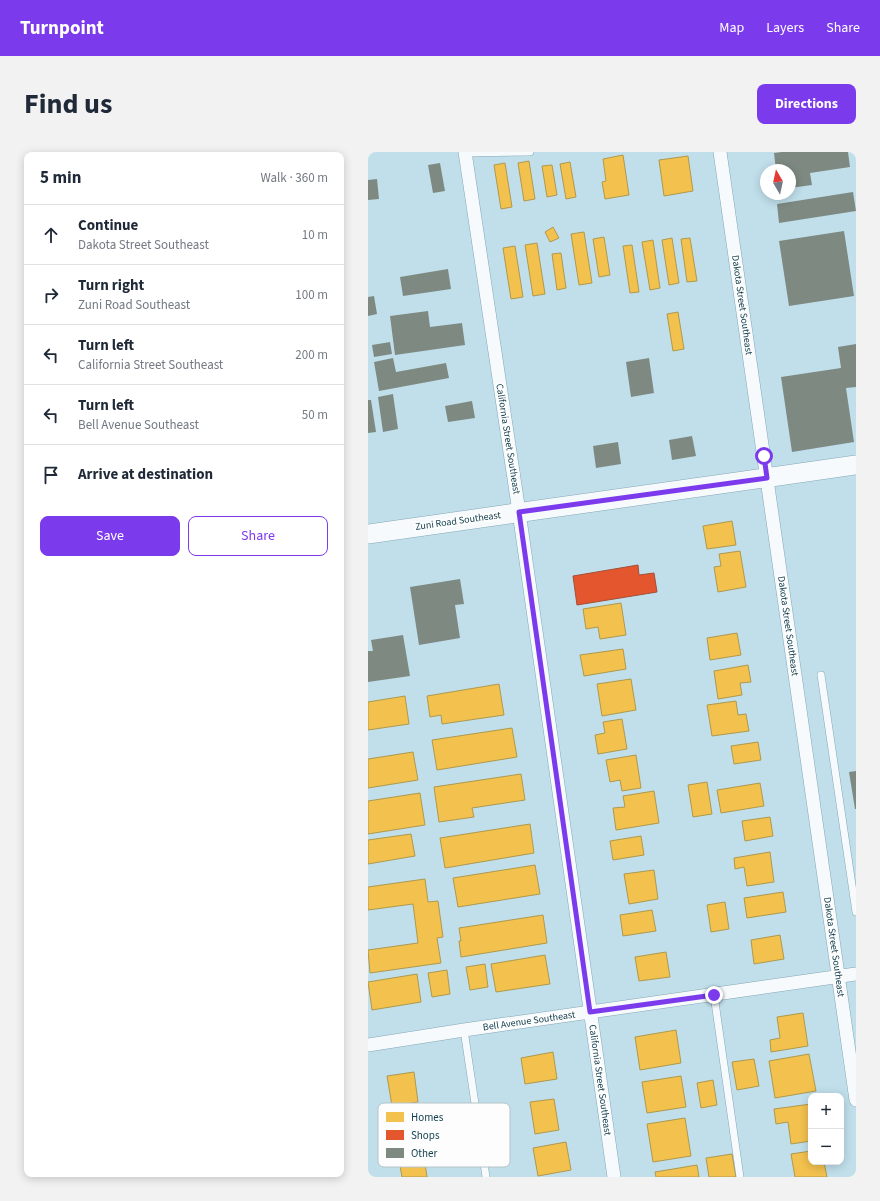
<!DOCTYPE html>
<html lang="en">
<head>
<meta charset="utf-8">
<style>
	body { margin:0; font-family:"Source Sans 3",sans-serif; background:#f2f2f3; color:#1f2937 }
	.controls { position:absolute; right:12px; bottom:12px; display:grid; overflow:hidden; border-radius:8px; box-shadow:0 2px 10px #0003 }
	.controls button { width:36px; height:36px; display:grid; place-items:center; padding:0; border:0; border-bottom:1px solid #e0e1e3; background:#fff; color:#1f2937; font:20px sans-serif }
	.compass { position:absolute; left:392px; top:12px; width:36px; height:36px; border-radius:50%; background:#fff; box-shadow:0 2px 10px #0003; rotate:351deg }
	.stop { position:absolute; width:12px; height:12px; margin:-9px; border:3px solid #7c3aed; border-radius:50%; background:#fff }
	.stop.end { background:#7c3aed; border-color:#fff; box-shadow:0 1px 4px #0008 }
	.list { margin:0; padding:0; list-style:none }
	h2 { display:flex; justify-content:space-between; align-items:center; height:52px; margin:0; padding:0 16px; font-size:17px }
	h2 small { font-size:13px; font-weight:400; color:#747a83 }
	.list li { display:grid; grid-template-columns:26px 1fr auto; gap:12px; align-items:center; box-sizing:border-box; height:60px; padding:0 16px; border-top:1px solid #e0e1e3 }
	.list b { display:block; font-size:15px; white-space:nowrap }
	.list p { margin:0; font-size:13px; white-space:nowrap; color:#747a83 }
	.list em { font-size:13px; font-style:normal; color:#747a83 }
	.actions { display:flex; gap:8px; padding:12px 16px }
	.actions a { flex:1; padding:9px 0; border:1px solid #7c3aed; border-radius:8px; text-align:center; font-size:14px; color:#7c3aed }
	.actions .main { background:#7c3aed; color:#fff }
	.icon { flex:none; width:22px; height:22px; fill:none; stroke:currentColor; stroke-width:2; stroke-linecap:round; stroke-linejoin:round }
	.map { position:relative; flex:none; width:488px; height:1025px; overflow:hidden; border-radius:8px }
	header { display:flex; align-items:center; gap:24px; box-sizing:border-box; height:56px; padding:0 20px; background:#7c3aed; color:#fff }
	header strong { font-size:19px }
	nav { display:flex; gap:22px; margin-inline-start:auto; font-size:14px }
	.intro { display:flex; align-items:center; justify-content:space-between; box-sizing:border-box; height:96px; padding:0 24px }
	h1 { margin:0; font-size:28px }
	.button { padding:10px 18px; border-radius:8px; background:#7c3aed; color:#fff; font-size:14px; font-weight:700 }
	main { display:flex; gap:24px; padding:0 24px }
	aside { flex:1; background:#fff; border-radius:8px; box-shadow:0 2px 10px #0003 }
	.map>svg:first-child { display:block }
</style>
</head>
<body>
<header>
<strong>Turnpoint</strong>
<nav><a>Map</a><a>Layers</a><a>Share</a></nav>
</header>
<div class="intro"><h1>Find us</h1><a class="button">Directions</a></div>
<main>
<aside>
<h2>5 min<small>Walk · 360 m</small></h2>
<ul class="list">
<li><svg class="icon" aria-label="ahead" viewBox="0 0 24 24"><path d="M12 20V5M6 11l6-6 6 6"/></svg><div><b>Continue</b><p>Dakota Street Southeast</p></div><em>10 m</em></li>
<li><svg class="icon" aria-label="right" viewBox="0 0 24 24"><path d="M7 20v-9h11M14 6l5 5-5 5"/></svg><div><b>Turn right</b><p>Zuni Road Southeast</p></div><em>100 m</em></li>
<li><svg class="icon" aria-label="left" viewBox="0 0 24 24"><path d="M17 20v-9H6M10 6l-5 5 5 5"/></svg><div><b>Turn left</b><p>California Street Southeast</p></div><em>200 m</em></li>
<li><svg class="icon" aria-label="left" viewBox="0 0 24 24"><path d="M17 20v-9H6M10 6l-5 5 5 5"/></svg><div><b>Turn left</b><p>Bell Avenue Southeast</p></div><em>50 m</em></li>
<li><svg class="icon" aria-label="arrive" viewBox="0 0 24 24"><path d="M6 21V4h12l-3 4 3 4H6"/></svg><div><b>Arrive at destination</b></div></li>
</ul>
<div class="actions"><a class="main">Save</a><a>Share</a></div>
</aside>
<div class="map">
<svg width="488" height="1025" viewBox="0 0 488 1025">
	<rect width="100%" height="100%" fill="#c0dfeb"/>
	<path fill="#f2c14e" stroke="#ae994d" d="M255,3L261,43L237,47L234,30L238,29L235,7Z
		M320,4L325,39L296,44L291,8Z
		M161,9L167,47L156,49L150,11Z
		M202,10L208,45L198,47L192,12Z
		M137,11L144,55L133,57L126,13Z
		M184,13L189,43L179,45L174,14Z
		M185,75L191,86L182,90L177,80Z
		M216,80L224,131L211,133L203,82Z
		M236,85L242,123L231,125L225,87Z
		M304,86L311,131L301,133L294,88Z
		M322,86L329,129L319,130L313,87Z
		M285,88L292,136L282,138L274,90Z
		M169,91L177,142L165,144L157,93Z
		M264,93L271,140L262,141L255,94Z
		M147,94L155,145L143,147L135,96Z
		M193,101L198,136L189,138L184,102Z
		M310,160L316,197L305,199L299,162Z
		M364,369L368,393L339,397L335,374Z
		M372,399L378,435L350,440L346,415L353,414L351,402Z
		M253,451L258,483L232,487L230,475L218,477L215,457Z
		M369,481L373,503L342,508L339,486Z
		M255,497L258,517L216,524L212,503Z
		M380,513L383,530L372,531L374,543L350,547L346,519Z
		M263,527L268,558L234,564L229,532Z
		M131,532L136,563L74,572L73,563L62,565L59,544Z
		M37,544L41,572L0,578V550Z
		M368,549L370,563L378,562L381,579L344,584L339,553Z
		M254,567L259,597L230,602L227,583L237,581L235,570Z
		M144,576L149,605L69,618L64,588Z
		M390,590L393,608L366,612L363,594Z
		M45,600L50,628L0,636V607Z
		M268,603L273,636L254,639L252,628L242,630L238,608Z
		M153,622L157,648L104,656L106,665L71,670L66,635Z
		M339,630L344,662L325,665L320,633Z
		M392,631L396,654L353,661L349,638Z
		M286,639L291,671L248,678L245,656L257,655L255,644Z
		M52,641L57,673L0,682V649Z
		M402,665L405,684L377,689L374,669Z
		M162,672L166,701L77,716L72,686Z
		M43,682L47,704L0,712V688Z
		M273,684L276,703L245,708L242,689Z
		M402,700L406,730L379,734L376,715L367,717L366,706Z
		M167,713L172,742L90,755L85,726Z
		M286,718L290,747L261,752L256,722Z
		M57,727L60,750L70,749L75,785L69,786L73,811L2,821L0,798L50,791L45,752L0,758V735Z
		M415,740L418,760L379,766L376,746Z
		M357,750L361,777L343,780L339,753Z
		M284,758L288,779L255,784L252,763Z
		M175,763L179,791L93,805L91,789H93L91,776Z
		M412,783L416,807L386,812L383,788Z
		M298,800L302,825L271,829L267,805Z
		M177,803L182,832L128,840L123,812Z
		M117,812L120,835L102,838L98,815Z
		M79,818L82,842L64,845L60,821Z
		M49,822L53,850L4,858L0,830Z
		M435,861L440,894L403,900L402,888L412,886L409,865Z
		M308,878L313,911L272,918L267,885Z
		M185,900L189,927L157,932L153,906Z
		M441,902L448,939L407,946L401,909Z
		M386,907L391,934L369,938L364,910Z
		M46,920L50,950L24,954L19,924Z
		M313,924L318,955L279,961L274,930Z
		M345,928L349,953L333,956L329,931Z
		M186,947L191,978L167,982L162,950Z
		M443,952V989L423,992L420,970L408,972L406,957Z
		M317,966L323,1004L285,1010L279,972Z
		M198,990L203,1018L170,1024L165,996Z
		M443,999V1010H456L459,1025H427L423,1002Z
		M364,1002L368,1025H341L338,1006Z
		M56,1004L59,1025H34L31,1008Z
		M329,1013L331,1025H288L287,1020Z"/>
	<path fill="#e4572e" stroke="#a44f37" d="M270,413L271,423L286,421L289,440L209,453L205,424Z"/>
	<path fill="#7d8981" d="M414,0H480L482,15L442,21L444,33L422,36V18H408L406,1Z
		M72,11L77,39L65,41L60,13Z
		M9,27L11,47L0,48V28Z
		M485,40L488,59L411,71L409,52Z
		M476,79L486,144L421,154L411,89Z
		M80,117L83,137L35,144L32,125Z
		M6,144L9,162L0,164V145Z
		M60,159L62,175L94,171L97,193L27,203L22,164Z
		M22,190L24,202L6,205L4,193Z
		M488,192V235L478,236L486,290L424,300L413,225L473,216L470,195Z
		M25,206L28,220L78,211L81,226L11,239L6,210Z
		M281,206L286,241L263,245L258,210Z
		M25,242L30,277L15,280L10,245Z
		M0,248H3L8,280L0,281Z
		M104,249L107,266L80,270L77,254Z
		M324,284L328,304L304,308L301,288Z
		M250,290L253,312L228,316L225,294Z
		M92,427L96,452L87,453L92,486L51,493L42,435Z
		M35,483L42,524L0,530V499H5L3,488Z
		M488,619V657H487L481,620Z"/>
	<g fill="none" stroke-linecap="round" stroke-linejoin="round">
		<defs>
			<path id="lane" d="M97,1L162,0
				M453,523L488,760
				M346,843L372,1025
				M96,878L118,1025"/>
			<path id="street" d="M97,0L151,360L246,1025
				M352,0L488,948
				M0,893L96,878L488,822"/>
			<path id="secondary" d="M0,382L488,313"/>
		</defs>
		<use href="#lane" stroke="#84a7b4" stroke-width="8"/>
		<use href="#street" stroke="#84a7b4" stroke-width="14"/>
		<use href="#secondary" stroke="#84a7b4" stroke-width="20"/>
		<use href="#lane" stroke="#f6fafc" stroke-width="7"/>
		<use href="#street" stroke="#f6fafc" stroke-width="13"/>
		<use href="#secondary" stroke="#f6fafc" stroke-width="19"/>
	</g>
	<g fill="none" stroke-linecap="round" stroke-linejoin="round">
		<path stroke="#7c3aed" stroke-width="5" d="M346,843L222,860L151,360L399,326L396,304"/>
	</g>
	<g text-anchor="middle" dominant-baseline="central" stroke-width="4" stroke-linejoin="round" paint-order="stroke">
		<g font-size="10" fill="#103d4c" stroke="#fdfdfd">
			<text transform="translate(374 153) rotate(82)">Dakota Street Southeast</text>
			<text transform="translate(140 287) rotate(81)">California Street Southeast</text>
			<text transform="translate(90 369) rotate(-8)">Zuni Road Southeast</text>
			<text transform="translate(420 474) rotate(82)">Dakota Street Southeast</text>
			<text transform="translate(466 795) rotate(82)">Dakota Street Southeast</text>
			<text transform="translate(161 869) rotate(-8)">Bell Avenue Southeast</text>
			<text transform="translate(232 928) rotate(82)">California Street Southeast</text>
		</g>
	</g>
	<rect x="10" y="951" width="132" height="64" rx="6" fill="#fdfdfd" stroke="#b6c3c8" stroke-width="1"/>
	<rect x="18" y="960" width="18" height="10" fill="#f2c14e"/>
	<rect x="18" y="978" width="18" height="10" fill="#e4572e"/>
	<rect x="18" y="996" width="18" height="10" fill="#7d8981"/>
	<g font-size="11" fill="#103d4c">
		<text x="43" y="969">Homes</text>
		<text x="43" y="987">Shops</text>
		<text x="43" y="1005">Other</text>
	</g>
</svg>
<div class="controls">
<button>+</button>
<button>−</button>
</div>
<svg class="compass" viewBox="-18 -18 36 36"><path d="M0-13l5 13h-10z" fill="#e53935"/><path d="M0 13l5-13h-10z" fill="#747a83"/></svg>
<div class="stop" style="left:396px;top:304px"></div>
<div class="stop end" style="left:346px;top:843px"></div>
</div>
</main>
</body>
</html>
